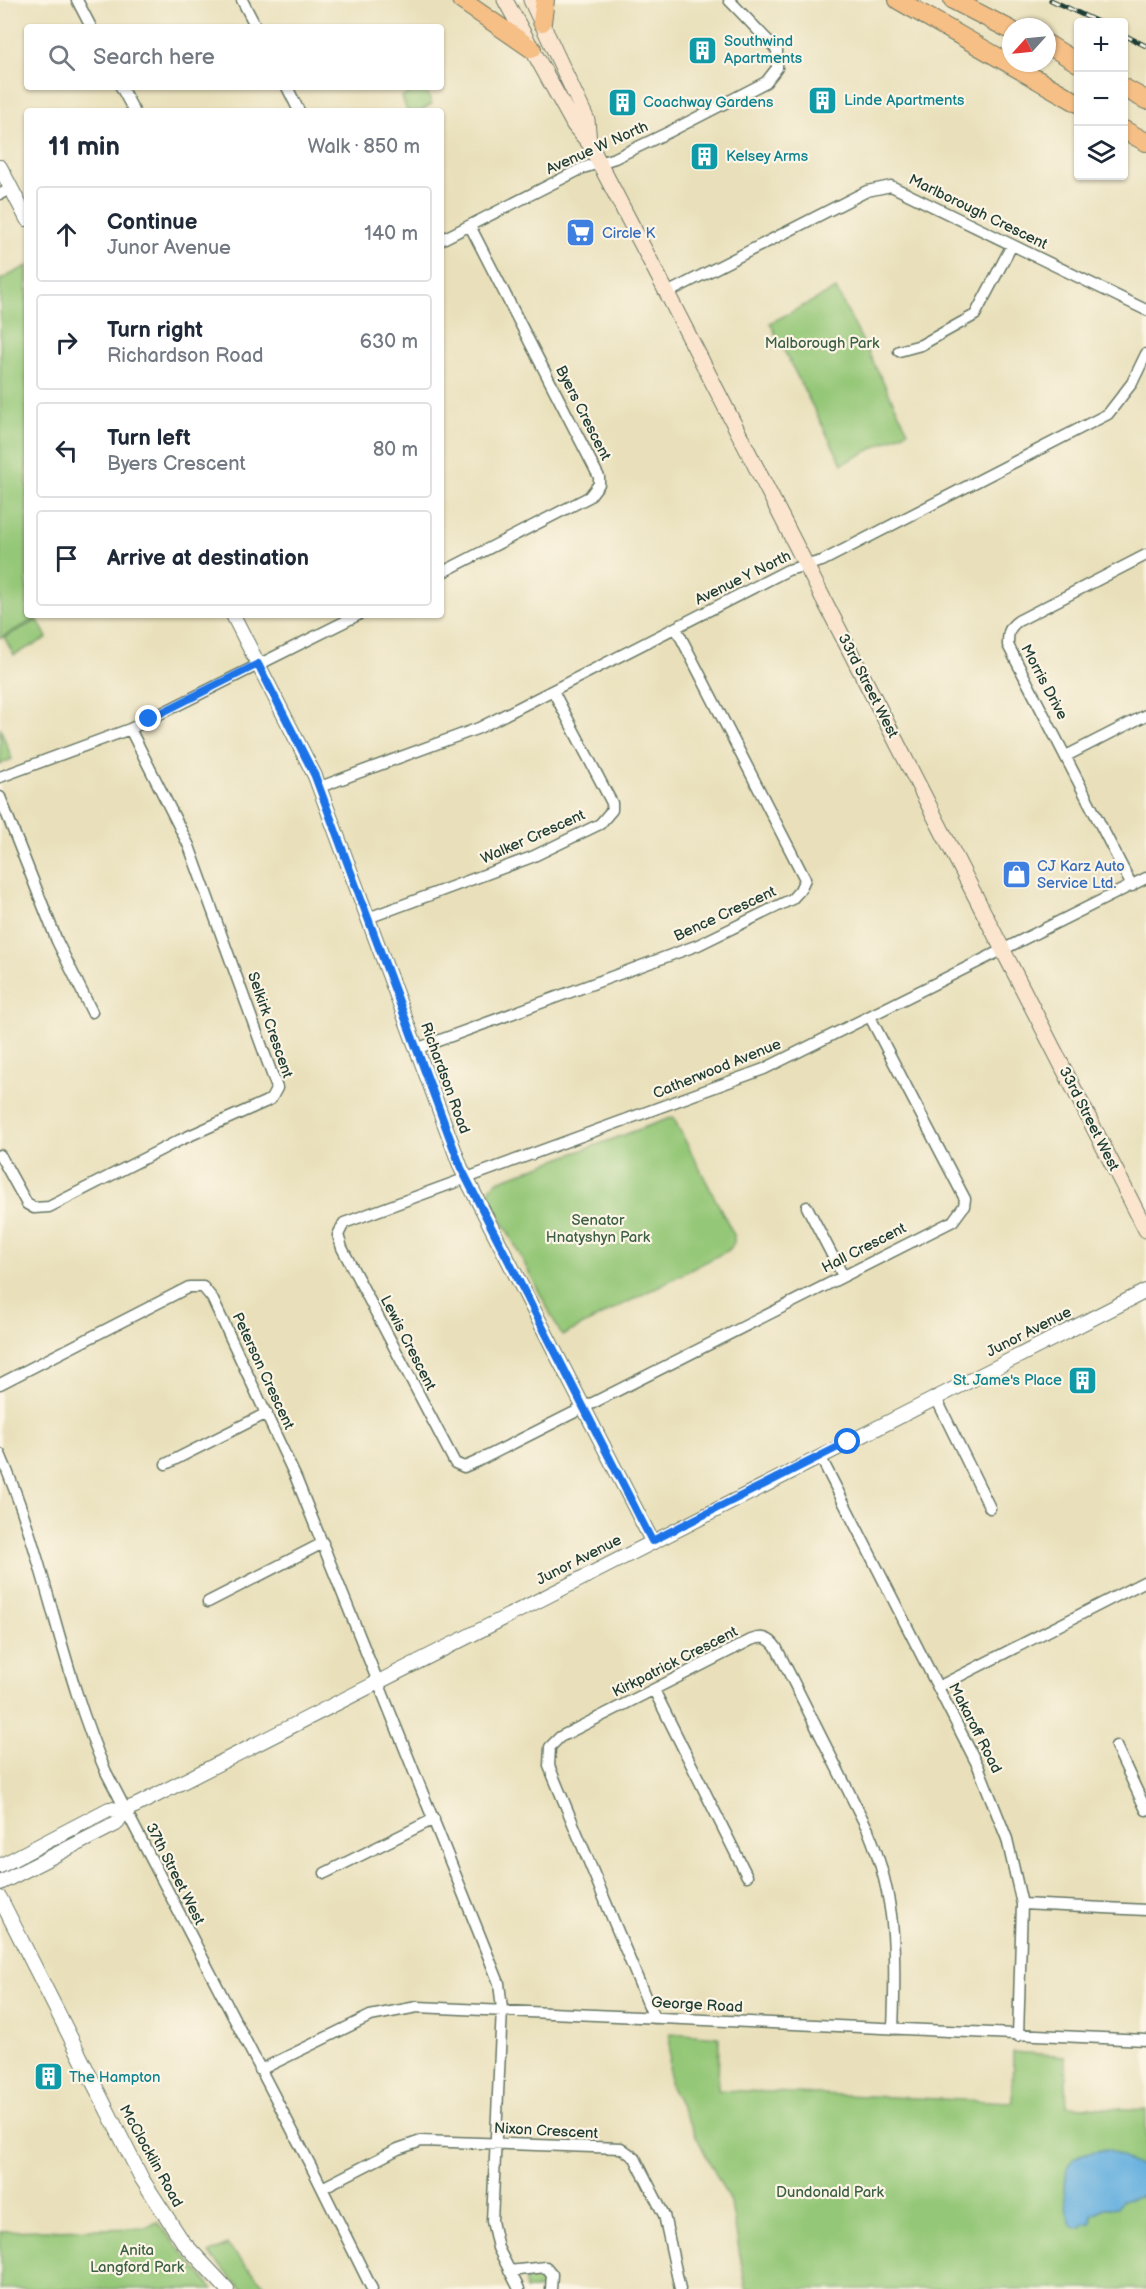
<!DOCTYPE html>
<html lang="en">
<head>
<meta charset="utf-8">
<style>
	body { margin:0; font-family:"Balsamiq Sans",sans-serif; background:#f6f6f7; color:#1f2937 }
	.controls { position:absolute; right:18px; top:18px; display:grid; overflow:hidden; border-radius:6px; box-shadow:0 2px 4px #0004 }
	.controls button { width:54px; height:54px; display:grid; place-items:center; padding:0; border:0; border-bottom:2px solid #e0e1e3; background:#fff; color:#1f2937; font:30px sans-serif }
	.compass { position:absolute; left:1002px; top:18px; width:54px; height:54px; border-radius:50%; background:#fff; box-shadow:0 2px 4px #0004; rotate:243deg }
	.stop { position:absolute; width:18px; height:18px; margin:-14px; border:4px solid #1a73e8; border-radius:50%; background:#fff }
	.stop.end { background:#1a73e8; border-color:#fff; box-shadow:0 2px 6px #0008 }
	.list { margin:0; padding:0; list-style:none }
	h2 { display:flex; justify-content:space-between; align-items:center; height:78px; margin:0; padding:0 24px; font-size:26px }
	h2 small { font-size:20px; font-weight:400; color:#747a83 }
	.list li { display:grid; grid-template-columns:39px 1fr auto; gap:18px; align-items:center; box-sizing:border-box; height:96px; margin:0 12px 12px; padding:0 12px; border:2px solid #e0e1e3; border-radius:6px }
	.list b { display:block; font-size:22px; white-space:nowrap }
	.list p { margin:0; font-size:20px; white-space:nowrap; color:#747a83 }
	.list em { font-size:20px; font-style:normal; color:#747a83 }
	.icon { flex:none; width:33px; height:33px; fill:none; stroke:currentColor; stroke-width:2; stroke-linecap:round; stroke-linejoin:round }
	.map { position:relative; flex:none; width:1146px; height:2289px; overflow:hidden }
	.search { position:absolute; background:#fff; box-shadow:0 2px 4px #0004; left:24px; top:24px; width:420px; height:66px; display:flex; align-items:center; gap:15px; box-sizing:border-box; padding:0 21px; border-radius:6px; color:#747a83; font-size:22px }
	.panel { position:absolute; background:#fff; box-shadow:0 2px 4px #0004; left:24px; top:108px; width:420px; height:510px; border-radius:6px }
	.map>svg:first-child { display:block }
</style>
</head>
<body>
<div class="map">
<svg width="1146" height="2289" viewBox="0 0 1146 2289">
	<rect width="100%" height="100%" fill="#fcf5e5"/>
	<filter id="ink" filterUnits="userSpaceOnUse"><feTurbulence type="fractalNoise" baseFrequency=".0167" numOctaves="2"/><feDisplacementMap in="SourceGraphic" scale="12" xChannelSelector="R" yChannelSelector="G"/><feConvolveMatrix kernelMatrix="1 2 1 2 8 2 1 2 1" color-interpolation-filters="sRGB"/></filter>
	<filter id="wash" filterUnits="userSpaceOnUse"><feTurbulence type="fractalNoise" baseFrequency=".008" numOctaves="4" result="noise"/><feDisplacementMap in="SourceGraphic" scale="24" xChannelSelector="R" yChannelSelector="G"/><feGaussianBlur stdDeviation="1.35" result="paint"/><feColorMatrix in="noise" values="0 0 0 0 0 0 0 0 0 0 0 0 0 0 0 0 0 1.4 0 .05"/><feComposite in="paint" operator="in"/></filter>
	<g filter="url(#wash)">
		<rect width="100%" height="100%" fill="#e9e0bb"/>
		<path fill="#94c777" stroke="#5a8256" stroke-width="1.5" d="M420,87H425L432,104L420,111H407L402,97Z
			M27,266V615H43L0,638V280Z
			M836,289L908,431L842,464L770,323Z
			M38,620L47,638L14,655L4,637Z
			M0,727L12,759L0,764Z
			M673,1117L734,1235V1243L729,1250L562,1336L490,1197V1188L498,1181Z
			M670,2033L719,2037L718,2090L1012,2102L1013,2052L1065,2056L1067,2106L1146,2110V2289H746L731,2204L669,2083Z
			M157,2222L213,2289H0V2231L146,2228Z
			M227,2245L268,2289H242L209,2254Z
			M541,2276L545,2279L543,2289H526L525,2280Z"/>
		<path fill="#67b1df" stroke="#43778a" stroke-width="1.5" d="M1107,2149C1122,2154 1129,2165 1146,2167V2196L1121,2201L1117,2208H1104L1092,2215L1091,2223L1083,2224L1082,2228L1072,2227C1065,2210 1057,2170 1076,2157C1085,2151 1097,2152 1107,2149Z"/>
	</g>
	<g filter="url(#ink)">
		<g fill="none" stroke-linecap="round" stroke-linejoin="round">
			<defs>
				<path id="minor" d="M77,0L91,27
					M242,0L256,27
					M121,87L134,111
					M287,87L299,111
					M0,194L11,189
					M441,240L583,168L615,158L669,132L766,82L777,68V50L729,0
					M667,293L867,191L891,186L1146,310
					M899,351L921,345L975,315L1011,247
					M441,573L589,497L599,484V477L470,226
					M1066,756L1146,715
					M0,777L130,729L358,615
					M320,787L479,728L788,570L822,561L1108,414L1132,383L1146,354
					M0,797L57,941L92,1012
					M1132,886L1008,645C1008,634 1008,628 1018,621L1146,555
					M368,918L532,857L600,824L612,810V803L553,691
					M870,1017L965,1199L964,1206L953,1221L476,1462L464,1467L455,1463L342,1248L338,1235L344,1223L764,1069L1146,878
					M416,1049L698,945L792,899L800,890L805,879L676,628
					M0,1155L27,1204L34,1208L49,1207L180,1140L265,1102L271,1099L277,1088L189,846L130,729
					M807,1207L843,1276
					M0,1384L189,1287H203L212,1298L296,1478L499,1983L502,2009L492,2221L498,2248L519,2289
					M935,1396L990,1508
					M0,1454C45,1556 61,1670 106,1772L316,2176L372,2289
					M820,1456L978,1766L1007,1839L1022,1904L1018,2036
					M166,1464L267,1413
					M208,1602L323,1543
					M938,1687L1146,1581
					M654,1690L747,1876
					M1116,1746L1146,1810
					M325,1873L434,1819
					M1022,1904L1146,1910
					M654,2018L549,1766L550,1747L560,1737L751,1640C762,1636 769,1637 776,1647L868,1830C897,1900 896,1955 893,2029
					M260,2070L370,2016L417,2007L1146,2040
					M322,2188L398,2149L421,2141L621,2148L635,2158L664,2215L680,2289
					M509,2271L546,2267L552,2274L551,2289"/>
				<path id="tertiary" d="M0,167L27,219
					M233,615L315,776L461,1168L652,1541
					M0,1866L109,1809L125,1810L137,1805L1146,1291
					M0,1883L116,1824L125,1810
					M0,1898L142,2179L183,2242L227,2289"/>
				<path id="secondary" d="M505,0L574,125L589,143L667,293L1146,1230
					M531,0L587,120L589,143"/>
				<path id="trunk" d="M461,0L532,49
					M898,0L1078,103
					M953,0L1011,30
					M542,22L545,0
					M1047,44L1078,63
					M1124,88L1146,100
					M1124,130L1146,142"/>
			</defs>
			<use href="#minor" stroke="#667663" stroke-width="13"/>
			<use href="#tertiary" stroke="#667663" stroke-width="16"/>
			<use href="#secondary" stroke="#667663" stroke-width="17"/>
			<use href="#trunk" stroke="#667663" stroke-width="20"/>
			<use href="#minor" stroke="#fff" stroke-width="10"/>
			<use href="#tertiary" stroke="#fff" stroke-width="14"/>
			<use href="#secondary" stroke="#fbe5cf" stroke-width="15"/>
			<use href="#trunk" stroke="#f5bf86" stroke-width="18"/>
			<defs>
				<path id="rail" d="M1051,0L1098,22
					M1124,35L1146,46"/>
			</defs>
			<use href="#rail" stroke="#1f3d34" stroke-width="5"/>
			<use href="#rail" stroke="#fcf5e5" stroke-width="3" stroke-dasharray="9" stroke-linecap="butt"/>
		</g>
	</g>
	<g fill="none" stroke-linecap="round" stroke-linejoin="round" filter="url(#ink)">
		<path stroke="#1a73e8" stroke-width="8" d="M149,719L258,664L315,776L461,1168L652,1541L848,1442"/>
	</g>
	<defs>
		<symbol id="building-square" viewBox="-11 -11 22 22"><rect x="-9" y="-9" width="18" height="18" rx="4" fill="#0f9aa8" stroke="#fcf5e5"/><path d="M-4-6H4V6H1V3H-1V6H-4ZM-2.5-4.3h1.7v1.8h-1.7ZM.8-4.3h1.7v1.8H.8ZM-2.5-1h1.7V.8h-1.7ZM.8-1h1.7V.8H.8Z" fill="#fff"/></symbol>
		<symbol id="supermarket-square" viewBox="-11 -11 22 22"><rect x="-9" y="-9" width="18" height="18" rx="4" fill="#3f7fe0" stroke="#fcf5e5"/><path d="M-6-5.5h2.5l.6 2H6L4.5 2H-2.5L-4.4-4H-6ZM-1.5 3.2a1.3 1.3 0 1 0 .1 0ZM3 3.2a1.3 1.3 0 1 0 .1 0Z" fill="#fff"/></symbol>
		<symbol id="shop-square" viewBox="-11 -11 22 22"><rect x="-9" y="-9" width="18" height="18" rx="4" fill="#3f7fe0" stroke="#fcf5e5"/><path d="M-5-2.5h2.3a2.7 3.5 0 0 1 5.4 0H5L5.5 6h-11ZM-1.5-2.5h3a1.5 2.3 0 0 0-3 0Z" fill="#fff"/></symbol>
	</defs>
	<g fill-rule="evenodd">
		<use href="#building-square" x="686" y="34" width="33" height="33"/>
		<use href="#building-square" x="806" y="84" width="33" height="33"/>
		<use href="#building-square" x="606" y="86" width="33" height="33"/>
		<use href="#building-square" x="688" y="140" width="33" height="33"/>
		<use href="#supermarket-square" x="564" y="216" width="33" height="33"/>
		<use href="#shop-square" x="1000" y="858" width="33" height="33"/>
		<use href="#building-square" x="1066" y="1364" width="33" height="33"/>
		<use href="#building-square" x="32" y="2060" width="33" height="33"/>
	</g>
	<g text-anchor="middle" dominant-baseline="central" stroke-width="4.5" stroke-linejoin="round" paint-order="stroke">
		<g font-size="15" fill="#0d838f" stroke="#fcf5e5" text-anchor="start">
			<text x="724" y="41">Southwind<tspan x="724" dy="17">Apartments</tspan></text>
			<text x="844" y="100">Linde Apartments</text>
			<text x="643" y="102">Coachway Gardens</text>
			<text x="726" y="156">Kelsey Arms</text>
			<text x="1062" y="1380" text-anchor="end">St. Jame's Place</text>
			<text x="69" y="2077">The Hampton</text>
		</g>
		<g font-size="15" fill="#1f3d34" stroke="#fcf5e5">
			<text transform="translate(597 148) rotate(-24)">Avenue W North</text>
			<text transform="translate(978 212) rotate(26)">Marlborough Crescent</text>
			<text transform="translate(583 413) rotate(63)">Byers Crescent</text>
			<text transform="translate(743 578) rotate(-26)">Avenue Y North</text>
			<text transform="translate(1044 682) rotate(62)">Morris Drive</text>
			<text transform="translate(868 686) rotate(63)">33rd Street West</text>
			<text transform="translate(533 837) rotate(-24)">Walker Crescent</text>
			<text transform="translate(725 914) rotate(-25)">Bence Crescent</text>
			<text transform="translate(270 1025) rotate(71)">Selkirk Crescent</text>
			<text transform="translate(717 1069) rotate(-22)">Catherwood Avenue</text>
			<text transform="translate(445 1078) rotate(70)">Richardson Road</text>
			<text transform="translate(1089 1119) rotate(63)">33rd Street West</text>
			<text transform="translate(864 1248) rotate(-27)">Hall Crescent</text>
			<text transform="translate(1029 1332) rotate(-27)">Junor Avenue</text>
			<text transform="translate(408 1343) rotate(63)">Lewis Crescent</text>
			<text transform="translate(263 1371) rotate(65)">Peterson Crescent</text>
			<text transform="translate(579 1560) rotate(-27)">Junor Avenue</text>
			<text transform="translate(675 1662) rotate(-27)">Kirkpatrick Crescent</text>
			<text transform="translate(975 1728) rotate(63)">Makaroff Road</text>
			<text transform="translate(175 1874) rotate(63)">37th Street West</text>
			<text transform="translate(697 2005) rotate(3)">George Road</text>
			<text transform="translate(546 2131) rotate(3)">Nixon Crescent</text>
			<text transform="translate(151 2156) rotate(61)">McClocklin Road</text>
		</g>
		<g font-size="15" fill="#366cbe" stroke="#fcf5e5" text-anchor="start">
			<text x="602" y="233">Circle K</text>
			<text x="1037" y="866">CJ Karz Auto<tspan x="1037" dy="17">Service Ltd.</tspan></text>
		</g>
		<g font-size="15" fill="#3c6045" stroke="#fcf5e5">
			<text x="822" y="343">Malborough Park</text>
			<text x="598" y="1220">Senator<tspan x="598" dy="17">Hnatyshyn Park</tspan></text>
			<text x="830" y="2192">Dundonald Park</text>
			<text x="137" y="2250">Anita<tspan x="137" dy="17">Langford Park</tspan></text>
		</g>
	</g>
</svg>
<div class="controls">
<button>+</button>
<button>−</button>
<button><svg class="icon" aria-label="layers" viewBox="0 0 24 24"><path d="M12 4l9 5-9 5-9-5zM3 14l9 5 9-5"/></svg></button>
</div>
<svg class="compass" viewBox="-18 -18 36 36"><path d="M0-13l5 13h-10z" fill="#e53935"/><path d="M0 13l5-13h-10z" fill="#747a83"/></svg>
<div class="stop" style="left:848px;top:1442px"></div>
<div class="stop end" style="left:149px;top:719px"></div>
<div class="search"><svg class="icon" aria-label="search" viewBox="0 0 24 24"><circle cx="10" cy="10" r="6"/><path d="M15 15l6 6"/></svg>Search here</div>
<section class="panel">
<h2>11 min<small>Walk · 850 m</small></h2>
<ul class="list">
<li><svg class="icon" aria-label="ahead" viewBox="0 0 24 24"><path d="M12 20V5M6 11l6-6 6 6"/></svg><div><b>Continue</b><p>Junor Avenue</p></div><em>140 m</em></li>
<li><svg class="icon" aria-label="right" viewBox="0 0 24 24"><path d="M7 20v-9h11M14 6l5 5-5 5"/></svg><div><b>Turn right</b><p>Richardson Road</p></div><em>630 m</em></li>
<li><svg class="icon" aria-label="left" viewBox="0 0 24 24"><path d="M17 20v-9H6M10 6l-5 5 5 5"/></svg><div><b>Turn left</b><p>Byers Crescent</p></div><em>80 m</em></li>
<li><svg class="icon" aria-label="arrive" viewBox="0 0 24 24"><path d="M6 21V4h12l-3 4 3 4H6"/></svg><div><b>Arrive at destination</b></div></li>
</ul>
</section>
</div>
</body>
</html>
